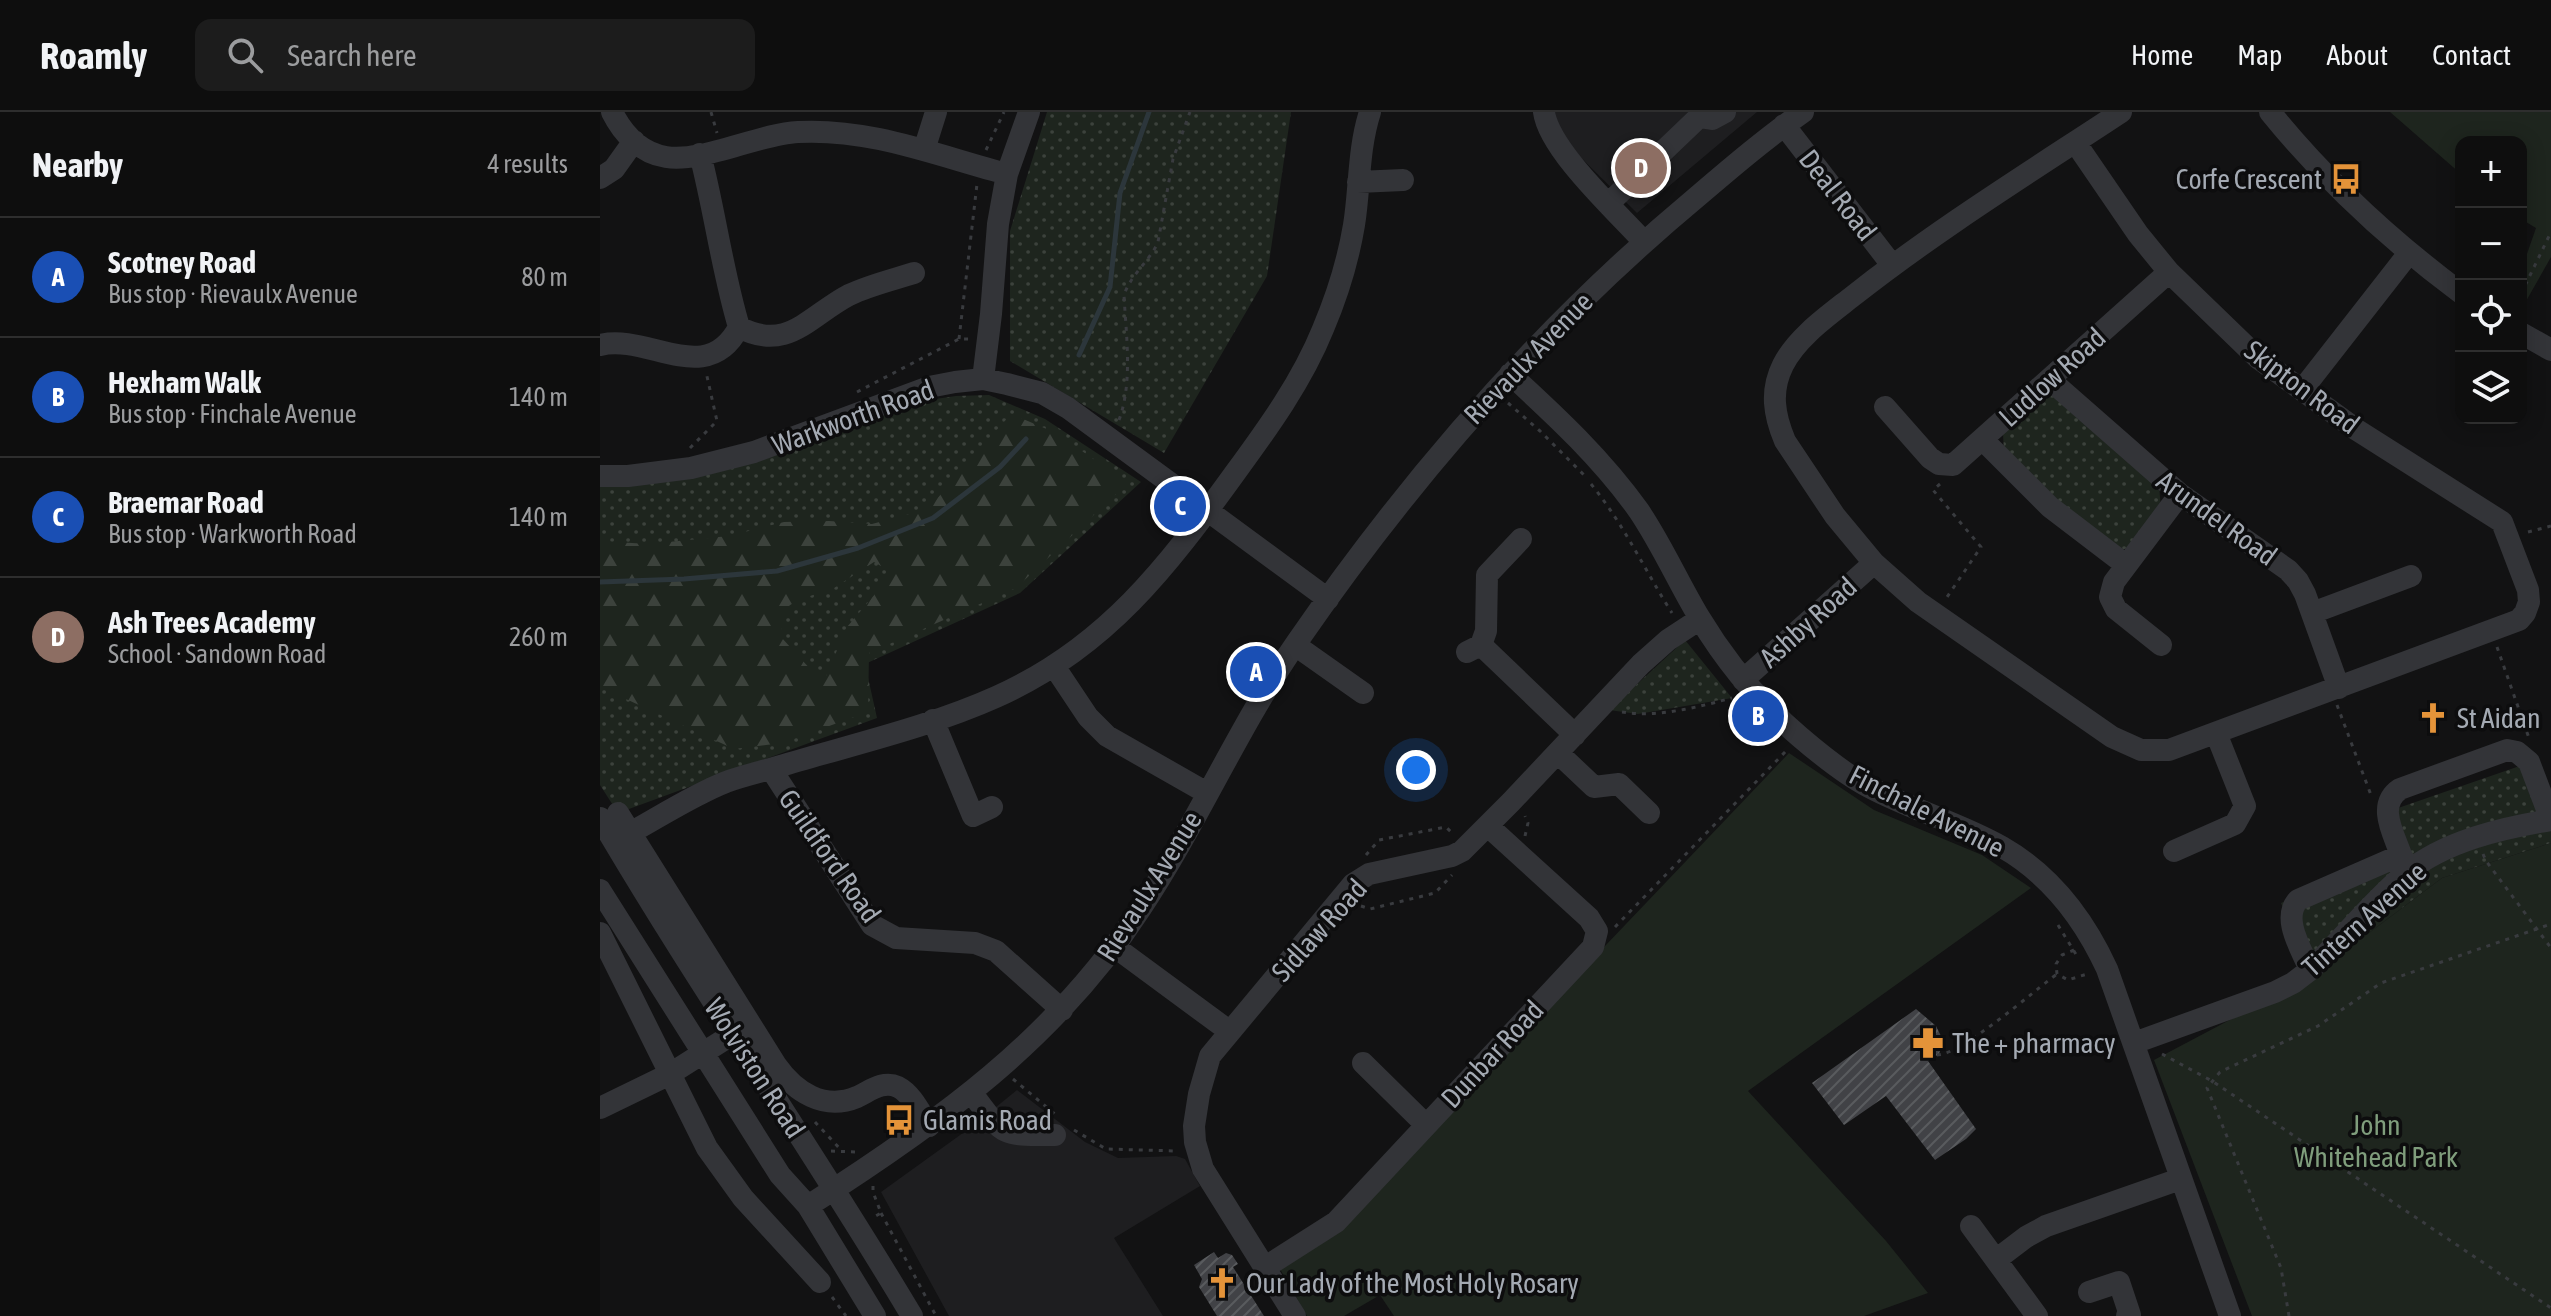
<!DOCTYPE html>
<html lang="en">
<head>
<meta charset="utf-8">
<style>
	body { margin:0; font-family:"Asap Condensed",sans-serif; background:#1c1c1c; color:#f1f3f6 }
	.controls { position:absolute; right:24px; top:24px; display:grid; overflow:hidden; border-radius:16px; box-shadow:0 4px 20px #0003 }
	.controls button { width:72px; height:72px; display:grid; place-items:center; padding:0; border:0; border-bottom:2px solid #2e2e2e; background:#0e0e0e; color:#f1f3f6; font:40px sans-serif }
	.you { position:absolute; left:816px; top:658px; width:28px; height:28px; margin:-20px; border:6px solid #fff; border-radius:50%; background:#1a73e8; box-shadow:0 0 0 12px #1a73e833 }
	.badge { display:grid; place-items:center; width:52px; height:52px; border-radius:50%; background:#1a73e8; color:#fff; font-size:26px; font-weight:700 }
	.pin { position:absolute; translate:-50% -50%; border:4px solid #fff; box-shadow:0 2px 8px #0006 }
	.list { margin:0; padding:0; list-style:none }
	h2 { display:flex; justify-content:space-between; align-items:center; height:104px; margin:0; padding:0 32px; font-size:34px }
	h2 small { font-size:26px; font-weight:400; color:#9b9c9e }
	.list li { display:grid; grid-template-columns:52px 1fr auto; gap:24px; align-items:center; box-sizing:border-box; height:120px; padding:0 32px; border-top:2px solid #2e2e2e }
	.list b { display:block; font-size:30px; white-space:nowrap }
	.list p { margin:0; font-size:26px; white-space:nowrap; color:#9b9c9e }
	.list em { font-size:26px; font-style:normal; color:#9b9c9e }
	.icon { flex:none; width:44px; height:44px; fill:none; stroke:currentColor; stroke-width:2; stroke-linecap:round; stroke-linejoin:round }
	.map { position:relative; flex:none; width:1951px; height:1204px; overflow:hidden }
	header { display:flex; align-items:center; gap:48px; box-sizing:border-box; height:112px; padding:0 40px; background:#0e0e0e; border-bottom:2px solid #2e2e2e }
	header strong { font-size:38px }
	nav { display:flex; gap:44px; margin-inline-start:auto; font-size:28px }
	.search { width:560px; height:72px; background:#1c1c1c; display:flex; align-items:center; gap:20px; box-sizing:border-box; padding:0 28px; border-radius:16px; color:#9b9c9e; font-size:30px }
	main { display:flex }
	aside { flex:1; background:#0e0e0e }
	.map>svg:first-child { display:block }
</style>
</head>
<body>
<header>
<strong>Roamly</strong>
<div class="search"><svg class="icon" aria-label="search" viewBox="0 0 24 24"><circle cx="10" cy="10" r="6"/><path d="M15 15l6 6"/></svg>Search here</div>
<nav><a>Home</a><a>Map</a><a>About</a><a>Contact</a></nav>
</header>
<main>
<aside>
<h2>Nearby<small>4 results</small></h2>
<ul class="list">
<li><span class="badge" style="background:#1a4fb4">A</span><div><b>Scotney Road</b><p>Bus stop · Rievaulx Avenue</p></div><em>80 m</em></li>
<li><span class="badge" style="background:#1a4fb4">B</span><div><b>Hexham Walk</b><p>Bus stop · Finchale Avenue</p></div><em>140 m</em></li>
<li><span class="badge" style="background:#1a4fb4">C</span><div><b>Braemar Road</b><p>Bus stop · Warkworth Road</p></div><em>140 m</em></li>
<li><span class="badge" style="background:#8d6e63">D</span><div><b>Ash Trees Academy</b><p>School · Sandown Road</p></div><em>260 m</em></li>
</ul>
</aside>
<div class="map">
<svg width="1951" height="1204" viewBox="0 0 1951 1204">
	<defs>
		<pattern id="grass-dots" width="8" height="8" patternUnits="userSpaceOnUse" patternTransform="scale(2)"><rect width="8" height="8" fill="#1e251e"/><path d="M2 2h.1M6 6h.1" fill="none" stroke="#3c423c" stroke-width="1.8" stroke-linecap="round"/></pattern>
		<pattern id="forest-firs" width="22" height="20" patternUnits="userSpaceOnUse" patternTransform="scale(2)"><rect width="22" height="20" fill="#1e251e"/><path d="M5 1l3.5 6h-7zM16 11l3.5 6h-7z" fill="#3c423c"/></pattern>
		<pattern id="building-hatch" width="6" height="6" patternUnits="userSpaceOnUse" patternTransform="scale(2)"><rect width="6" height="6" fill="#414246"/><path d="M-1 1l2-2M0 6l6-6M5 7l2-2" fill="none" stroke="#595b5e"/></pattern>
	</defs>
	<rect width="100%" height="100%" fill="#121213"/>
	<path fill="#1e1e20" d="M955,0H1157L1037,101L961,26Z
		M417,978L485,1030L518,1046L576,1044L585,1047L600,1074L514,1126L563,1204H349L281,1080L374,1013Z"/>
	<path fill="url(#grass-dots)" d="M447,0H691L667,164L564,341L410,249V119Z
		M389,283L445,307L541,370L420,481L265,552L277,606L18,701L0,673V371L204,331L322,289L356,284Z
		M1456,283L1559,373L1561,398L1532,436L1516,438L1404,341L1403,321L1442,284Z
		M1085,528L1132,586L1038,602L1009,598Z
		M1937,648L1951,683V731L1842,766L1709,866L1710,858L1681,791L1790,744L1778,703Z"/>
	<path fill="url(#forest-firs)" fill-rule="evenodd" d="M411,302L456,321L528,371L416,476L269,541L268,600L182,631L134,637L0,575V429L48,432L129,424L184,410L229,409L272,412L328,397ZM274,450L293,461L247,515L223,571L181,525L184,497L198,488L234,476Z"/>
	<path fill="#1e251e" d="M1790,0H1951V145L1921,198V159L1936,116L1921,107V30H1861V62Z
		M1189,641L1274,698L1382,743L1431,776L1148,979L1286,1129L1328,1181L1264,1204H794L780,1183L744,1204H707L680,1157L739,1113Z
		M1951,731V1204H1652L1554,948L1709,866L1842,766Z"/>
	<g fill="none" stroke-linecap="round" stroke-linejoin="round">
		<path stroke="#2c363b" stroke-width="5" d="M479,243L510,175L520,81L549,0
			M0,470L84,467L177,459L258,436L333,406L400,355L426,327"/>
	</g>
	<path fill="url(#building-hatch)" d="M1316,897L1336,914L1343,928L1339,942L1328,949L1376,1017L1366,1027L1335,1048L1286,984L1244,1013L1212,971Z
		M614,1140L618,1146L626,1141L632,1143L638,1152L633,1155L664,1204H617L599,1175L602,1167L594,1153Z"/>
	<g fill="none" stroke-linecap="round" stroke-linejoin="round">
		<path stroke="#393b3f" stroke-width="3" stroke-dasharray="4 6" stroke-linecap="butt" d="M111,0L117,21
			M386,38L404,0
			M1921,182L1951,120
			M359,227L377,72
			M257,280L359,227H369
			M908,291L940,319L984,363
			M519,308C533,270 526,223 524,183C531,162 550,149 558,130L573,47L590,0
			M90,336L117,309L106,260
			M991,372C1025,414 1044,457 1072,501
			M1340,372L1333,378L1381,435L1345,488
			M1928,420L1951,414
			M1897,535L1929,626
			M1737,593L1771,683
			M1022,600C1057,606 1098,595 1132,586
			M925,724L928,711L925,704
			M1883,742L1886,749L1951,836
			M766,743L779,728L846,715L852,721
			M761,794L770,797L835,781L852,763
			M1458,813L1477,844
			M1015,815L1188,637
			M1474,838L1462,843L1456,852L1457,862L1468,868L1487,862
			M1562,942L1612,969L1951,1196
			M1337,943C1361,943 1435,878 1457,862
			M413,967L456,1003
			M215,1010L243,1040
			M474,1018L506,1037L577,1039
			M231,1039L255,1040
			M273,1074V1080L281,1101L274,1105
			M281,1101L336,1204
			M232,1185L246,1204
			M1689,1204L1681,1156L1607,976L1620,960L1718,914L1781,871L1951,812"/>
		<path stroke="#333438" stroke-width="22" d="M12,0C23,22 41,41 66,45C102,51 158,22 198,20C271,16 338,44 407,62
			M944,0C949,38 1017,100 1044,130
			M1670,0C1726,69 1790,128 1861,181
			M1099,5L1112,7L1125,0
			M1184,13L1292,153
			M1475,30L1538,122L1569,160L1658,246L1757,318L1902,410L1928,478L1929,490L1925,501L1919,508L1569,638H1541L1512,625L1318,490L1274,451L1235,404L1185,329C1174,303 1170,279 1183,253C1197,225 1229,203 1253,184C1338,117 1430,60 1521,0
			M324,38L336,0
			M0,66L14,57L34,29
			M758,70L803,68
			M1009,91L1099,5
			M139,215C187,241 209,204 249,183C270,173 292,168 314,161
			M1921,221L1951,238
			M0,233C48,221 107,277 139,215C122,158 115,100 100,42
			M910,262C957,305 1002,347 1039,399C1062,433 1078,470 1099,505C1126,550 1160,591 1200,625C1221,643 1244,662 1269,675C1312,698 1360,711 1402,735C1451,763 1484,807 1507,857L1630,1204
			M383,267L391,202L398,112L407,62L429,0
			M1450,268L1580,382L1688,458L1698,469L1705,482L1739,576
			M1702,278L1809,141
			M1285,295L1330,346L1339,352L1353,353L1569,160
			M1382,327L1450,395L1526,453
			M0,364H28L91,356L154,340L329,275L355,270L383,267L407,272L442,281L468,296L728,487
			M1712,501L1811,464
			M695,533L763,581
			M881,533L886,519L887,463L921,427
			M1561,533L1516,497L1510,485L1514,470L1580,382
			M867,540L881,533L975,623
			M454,554L488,605L507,624L607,681
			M1143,568L1274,451
			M333,608L373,704L392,695
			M958,641L994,675L1019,672L1049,701
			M171,657L272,813L296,826L375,831L396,839L462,898
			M18,701L176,953C195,980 224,999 257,985C270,979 283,968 298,975C312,982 321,1002 329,1014
			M0,706C99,875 212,1036 312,1204
			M30,721C61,704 93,683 126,670C145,663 165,659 184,653C254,632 329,615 396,585C506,536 567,455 635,361C668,316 702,269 723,217C737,184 748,149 754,113C760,76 758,37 770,0
			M1574,739L1635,712L1645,694L1616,621
			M1801,743C1794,722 1776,693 1800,677L1907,638L1917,640L1929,650L1951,708
			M0,778L180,1063L208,1094L275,1204
			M0,821L107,1036L143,1086L220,1170
			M515,835L629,919
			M1710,858C1702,838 1681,807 1698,788L1801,743L1807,755
			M1534,931L1675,880L1693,871L1710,858C1743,827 1771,790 1806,761C1845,729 1902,716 1951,708
			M763,951L826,1013
			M371,980C405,1025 399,1023 455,1023
			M0,996L70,962L133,922
			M208,1094C338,1011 456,927 541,796C598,710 638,615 697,530C811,365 943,213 1098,84C1132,55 1166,26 1203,0
			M1371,1114L1437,1204
			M1397,1147L1426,1125L1446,1114L1580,1067
			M664,1156L736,1110L993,835L997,819L989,806L888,714
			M1489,1180L1519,1170L1530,1203L1527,1204
			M695,1204L603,1057L595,1030L594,1014L599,982L610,944L753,772L769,762L852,744L862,739L911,690L1041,552L1068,528L1100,507"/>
	</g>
	<defs>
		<symbol id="bus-bare" viewBox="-9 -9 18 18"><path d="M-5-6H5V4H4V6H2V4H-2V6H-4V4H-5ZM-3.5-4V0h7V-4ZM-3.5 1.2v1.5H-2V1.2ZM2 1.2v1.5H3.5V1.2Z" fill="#e49339" stroke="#0d0d0e" stroke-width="2.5" paint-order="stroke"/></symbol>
		<symbol id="church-bare" viewBox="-9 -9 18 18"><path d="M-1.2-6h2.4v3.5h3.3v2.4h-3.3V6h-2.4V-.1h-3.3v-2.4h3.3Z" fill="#e49339" stroke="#0d0d0e" stroke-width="2.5" paint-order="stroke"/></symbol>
		<symbol id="pharmacy-bare" viewBox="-9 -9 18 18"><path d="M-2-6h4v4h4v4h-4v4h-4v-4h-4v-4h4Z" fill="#e49339" stroke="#0d0d0e" stroke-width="2.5" paint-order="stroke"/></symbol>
	</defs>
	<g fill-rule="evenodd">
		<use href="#bus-bare" x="1724" y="45" width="44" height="44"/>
		<use href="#church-bare" x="1811" y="584" width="44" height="44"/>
		<use href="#pharmacy-bare" x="1306" y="909" width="44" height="44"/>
		<use href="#bus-bare" x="277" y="986" width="44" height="44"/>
		<use href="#church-bare" x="600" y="1149" width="44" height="44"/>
	</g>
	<g text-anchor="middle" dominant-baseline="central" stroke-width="7" stroke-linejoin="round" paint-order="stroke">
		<g font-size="28" fill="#a4aab3" stroke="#0d0d0e" text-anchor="start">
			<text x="1722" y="67" text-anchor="end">Corfe Crescent</text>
			<text x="1857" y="606">St Aidan</text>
			<text x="1352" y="931">The + pharmacy</text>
			<text x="323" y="1008">Glamis Road</text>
			<text x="646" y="1171">Our Lady of the Most Holy Rosary</text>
		</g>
		<g font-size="28" fill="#a4aab3" stroke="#0d0d0e">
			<text transform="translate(1238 83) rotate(52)">Deal Road</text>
			<text transform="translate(928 246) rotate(-46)">Rievaulx Avenue</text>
			<text transform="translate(1452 265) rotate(-42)">Ludlow Road</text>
			<text transform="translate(1702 275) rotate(37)">Skipton Road</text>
			<text transform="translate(253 305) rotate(-20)">Warkworth Road</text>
			<text transform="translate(1617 406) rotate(36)">Arundel Road</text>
			<text transform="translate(1208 510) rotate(-42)">Ashby Road</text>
			<text transform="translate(1327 699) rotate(27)">Finchale Avenue</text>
			<text transform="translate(230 744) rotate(55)">Guildford Road</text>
			<text transform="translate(549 774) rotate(-58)">Rievaulx Avenue</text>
			<text transform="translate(1764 807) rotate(-42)">Tintern Avenue</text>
			<text transform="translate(719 818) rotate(-48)">Sidlaw Road</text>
			<text transform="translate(892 942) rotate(-47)">Dunbar Road</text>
			<text transform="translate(155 956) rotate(57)">Wolviston Road</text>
		</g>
		<g font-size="28" fill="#7f9d7c" stroke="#0d0d0e">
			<text x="1776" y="1013">John<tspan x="1776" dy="32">Whitehead Park</tspan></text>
		</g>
	</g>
</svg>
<div class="controls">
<button>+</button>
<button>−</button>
<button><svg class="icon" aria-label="locate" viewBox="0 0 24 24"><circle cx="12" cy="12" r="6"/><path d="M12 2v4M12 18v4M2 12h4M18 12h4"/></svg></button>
<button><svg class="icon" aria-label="layers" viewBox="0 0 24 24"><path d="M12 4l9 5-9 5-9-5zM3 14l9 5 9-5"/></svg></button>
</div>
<div class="you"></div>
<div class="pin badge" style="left:656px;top:560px;background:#1a4fb4">A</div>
<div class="pin badge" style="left:1158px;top:604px;background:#1a4fb4">B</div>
<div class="pin badge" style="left:580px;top:394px;background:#1a4fb4">C</div>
<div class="pin badge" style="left:1041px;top:56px;background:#8d6e63">D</div>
</div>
</main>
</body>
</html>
